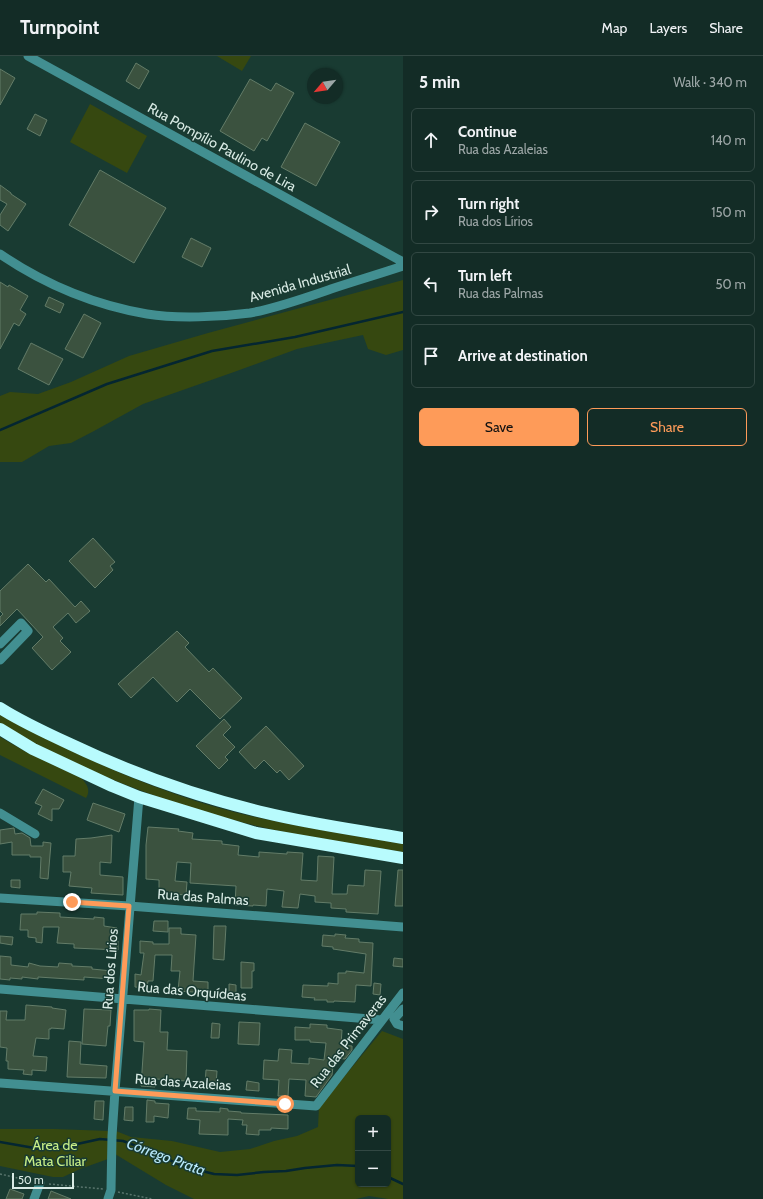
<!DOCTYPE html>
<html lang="en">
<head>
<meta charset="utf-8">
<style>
	body { margin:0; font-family:Cabin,sans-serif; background:#203832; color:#f1f3f6 }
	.controls { position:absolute; right:12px; bottom:12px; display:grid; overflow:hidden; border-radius:6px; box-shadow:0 1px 3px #0004 }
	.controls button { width:36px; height:36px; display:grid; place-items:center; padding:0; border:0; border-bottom:1px solid #324843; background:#132c26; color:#f1f3f6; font:20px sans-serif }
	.compass { position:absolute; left:307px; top:12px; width:36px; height:36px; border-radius:50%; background:#132c26; box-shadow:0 1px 3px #0004; rotate:241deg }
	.scale { position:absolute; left:12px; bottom:10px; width:62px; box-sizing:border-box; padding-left:4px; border:2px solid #d9ebe5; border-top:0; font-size:11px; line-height:14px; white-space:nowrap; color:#d9ebe5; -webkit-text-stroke:3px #193b32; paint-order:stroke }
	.stop { position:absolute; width:12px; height:12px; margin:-9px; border:3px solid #fe9b59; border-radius:50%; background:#fff }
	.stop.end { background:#fe9b59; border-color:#fff; box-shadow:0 1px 4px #0008 }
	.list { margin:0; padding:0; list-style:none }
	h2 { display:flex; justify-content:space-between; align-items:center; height:52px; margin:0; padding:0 16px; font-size:17px }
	h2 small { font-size:13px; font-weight:400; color:#9da7a7 }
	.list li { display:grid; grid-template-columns:26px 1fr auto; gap:12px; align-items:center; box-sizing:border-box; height:64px; margin:0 8px 8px; padding:0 8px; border:1px solid #324843; border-radius:6px }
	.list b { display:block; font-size:15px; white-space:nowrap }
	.list p { margin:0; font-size:13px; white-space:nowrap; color:#9da7a7 }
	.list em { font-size:13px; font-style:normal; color:#9da7a7 }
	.actions { display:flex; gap:8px; padding:12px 16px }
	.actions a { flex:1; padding:9px 0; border:1px solid #fe9b59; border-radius:6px; text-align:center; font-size:14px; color:#fe9b59 }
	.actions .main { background:#fe9b59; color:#111 }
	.icon { flex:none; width:22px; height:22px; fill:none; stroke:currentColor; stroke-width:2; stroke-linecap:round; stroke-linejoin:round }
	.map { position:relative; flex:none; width:403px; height:1143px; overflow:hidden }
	header { display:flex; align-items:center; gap:24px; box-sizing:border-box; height:56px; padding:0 20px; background:#132c26; border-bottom:1px solid #324843 }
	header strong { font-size:19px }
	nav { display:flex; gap:22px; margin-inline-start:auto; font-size:14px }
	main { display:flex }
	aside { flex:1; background:#132c26 }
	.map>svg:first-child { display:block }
</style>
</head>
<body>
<header>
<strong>Turnpoint</strong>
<nav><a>Map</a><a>Layers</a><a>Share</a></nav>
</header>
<main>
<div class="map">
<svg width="403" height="1143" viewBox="0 0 403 1143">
	<rect width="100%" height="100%" fill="#193b32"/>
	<path fill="#364810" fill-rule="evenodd" d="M217,0H251L242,15Z
		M90,48L147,80L127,117L70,86Z
		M403,224V294L386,299L368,293L363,279L297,293L234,316L143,348L94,375L71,387L49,390L22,406H0V340L10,336L38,338L71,326L129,300L208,277Z
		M0,659C68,695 138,728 212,750C274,768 339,777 403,788V796C350,787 296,780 245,767C190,753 132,733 81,710C53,698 27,683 0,668Z
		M0,681L26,696L81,722C87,728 91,734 86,742L0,699Z
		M382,975L403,983V1143H388L369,1140L356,1143H194L166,1129L115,1098L116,1075L131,1081L172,1085L220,1096L250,1093L274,1085L297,1080L318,1071L319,1051ZM358,1062H388V1128H358Z
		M0,1073H54L110,1075L108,1103L80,1113L63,1121H53L0,1110Z"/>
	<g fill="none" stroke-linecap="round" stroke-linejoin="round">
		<path stroke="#042631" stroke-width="2.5" d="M0,374L107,328L212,295L295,281L403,256
			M0,1086L40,1093L68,1090L100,1083L123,1085L153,1096L182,1110L214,1118L237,1119L264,1116L286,1115L305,1112L337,1109L358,1110
			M388,1121L403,1128"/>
	</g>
	<path fill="#3b523f" stroke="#637c68" d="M136,7L149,15L139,33L126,25Z
		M0,13L15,22L0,49Z
		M250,23L271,35L276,27L294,37L267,85L262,82L254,95L220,75Z
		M35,58L47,64L40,80L27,73Z
		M305,67L340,86L316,130L281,111Z
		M100,114L166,152L134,207L69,169Z
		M0,129L11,137V138L26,148L8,175L0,169V159L7,148L0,144Z
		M191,182L211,192L202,211L182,201Z
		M0,226L8,231L9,229L28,240L20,254L26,258L19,270L14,267L0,293Z
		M49,241L64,248L60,257L45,250Z
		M84,258L101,267L83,302L65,293Z
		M31,287L63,303L49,329L18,313Z
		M93,482L115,506L110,510L113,514L95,532L69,505Z
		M28,508L46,526L49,523L75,551L81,545L90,555L76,567L68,557L53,571L63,582L60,585L71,596L52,614L32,592L43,581L17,553L0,570V561L3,558L0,555V535Z
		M177,575L189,587L185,591L209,616L213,612L242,642L220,663L190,633L177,646L153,621L131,642L118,628Z
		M224,663L231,671L223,679L235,691L225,701L228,704L219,713L196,690Z
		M266,670L304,710L289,724L280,714L277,717L264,704L255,713L239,696Z
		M43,733L64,744L59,753H52V765L38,758L42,750L35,747Z
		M93,747L125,758L119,776L87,764Z
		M148,771L179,773L178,775L193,777L192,783L222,785V788L239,790L238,799L259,801V796L287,798V796L303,797L301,824L317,825L318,800L334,801L332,838H347L348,829L364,830L365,814L381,815L378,858L346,856V853L331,852V847L315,846V840L300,838L298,852L282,851L284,835L267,833L266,850L253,849V850L235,849L236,830L190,827L191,807L177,806L175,825L187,826L186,839L159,837V824L146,823V789Z
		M14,772L15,778L22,777L30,782L31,790H43V786L51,787L48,823L40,822L41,801H30V799H12V786L0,788V774Z
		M112,779L111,807L100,806V819L123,821V839L91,837L92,832L69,830L71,816H63V800H75L76,783L91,782Z
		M398,814H403V850H395Z
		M11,824H20V832L11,831Z
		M37,856L60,857V861L94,863V861L104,862V870L117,872L116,885H118V894L74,892V888L57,887L59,871H43L42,887L36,886V882L28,881V874H20L21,858H37Z
		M154,865H168V876L153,875Z
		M214,870H226L224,904L213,903Z
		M169,872H181V878L196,879L193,925L208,926V937L178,935L180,915H171L172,899H155L153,925H148L147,932L135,931V918L141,919L144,897H140V885L153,886V888H169Z
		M335,878L346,879L345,882L359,883V886L373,887L371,930L356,929L355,946L334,945V946H327V944H314L315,942L302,941L303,929L328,930V927L338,928V917H346V915L364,917L366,898L333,893V891L322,890L323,879L335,880Z
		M0,880L13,881L12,889L0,887Z
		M0,900L11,901V909L28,911L29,907L40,910L58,911L59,907L72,908V910L92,911V913L112,915L111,923L84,921V924L38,921V923L22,921V923L10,922V924L0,923Z
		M394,902L403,903V911L393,910Z
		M241,906L254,907V915H252V932H241Z
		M374,927L381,928L380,939L373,938Z
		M229,928L236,929V938L229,937Z
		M26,949L52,951V952L66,954L64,973L51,972V973H49V983L36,982L33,1000L47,1001L46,1015L32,1014V1019L23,1018L24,1014L8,1013V1005H6L7,992L0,991V955H7L6,964H25Z
		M84,953L111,954L110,970H108L106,990L82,988Z
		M149,953L161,954L160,976H168L167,994L187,995L186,1025L156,1023L155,1031L141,1030L144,986L134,985V954H149Z
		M239,966L260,967L259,989L238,988Z
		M212,967L220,968L219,982H211Z
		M310,968L327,969V972L342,974L341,989L352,990V994L345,1003L334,1002L332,1019L316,1041L305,1040L306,1024L289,1023L288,1040H278L279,1024L263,1023L264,1004L278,1005L279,993L292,994L291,1007L309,1008V1002L324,1004L326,987L310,986V984H295V971L310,972Z
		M69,985L81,986L80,1008L107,1010L106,1022L67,1021Z
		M206,1014L217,1015L216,1029H205Z
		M247,1025L259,1027V1035L246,1034Z
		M147,1044L155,1045V1047L169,1048L168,1062L154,1060V1066H146Z
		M95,1045H104L103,1064L94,1063Z
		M125,1051H133V1065L124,1064Z
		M188,1052H196V1055L220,1056V1052L228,1053V1055L241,1056V1057L288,1059V1073L271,1072V1074H259V1079L246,1078L247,1069H242L243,1064L228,1063V1079L199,1078L200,1064L187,1063Z
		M10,1133L24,1138L22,1143H6Z
		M51,1135L71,1143H48Z"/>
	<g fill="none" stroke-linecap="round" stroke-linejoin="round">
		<path stroke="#59756d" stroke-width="1.5" stroke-dasharray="2 2" stroke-linecap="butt" d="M0,1118L31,1125
			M49,1128L103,1133
			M118,1136L152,1143"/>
		<path stroke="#428f91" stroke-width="9" d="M28,0L403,206
			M0,198C44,228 95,249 147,258C177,263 220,261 250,257C277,252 305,242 331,233C355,225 379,218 403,210
			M0,588L21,567L28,575L0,604
			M0,757L35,778
			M0,842L129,850L403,871
			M0,933L382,964
			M403,953L394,963L397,968L403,970
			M0,1027L316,1050L403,937
			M34,1143L40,1127
			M108,1143L111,1134L112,1080L115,1035L139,741"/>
		<path stroke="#b8fbfd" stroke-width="12" d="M0,652C22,666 46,677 70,688C133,718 198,741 266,757C311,768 357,774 403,782
			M0,673L33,693L112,730L139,741L256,777L403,802"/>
	</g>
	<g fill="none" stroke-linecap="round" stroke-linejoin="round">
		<path stroke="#fe9b59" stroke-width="5" d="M72,846L129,850L115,1035L285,1048"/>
	</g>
	<g text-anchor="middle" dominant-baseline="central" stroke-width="3" stroke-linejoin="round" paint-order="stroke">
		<g font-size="14" fill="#d9ebe5" stroke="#193b32">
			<text transform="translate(222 91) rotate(29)">Rua Pompílio Paulino de Lira</text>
			<text transform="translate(300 227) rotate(-16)">Avenida Industrial</text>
			<text transform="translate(203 841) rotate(4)">Rua das Palmas</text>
			<text transform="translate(110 913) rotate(-86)">Rua dos Lírios</text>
			<text transform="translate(192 935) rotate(5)">Rua das Orquídeas</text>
			<text transform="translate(348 985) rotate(-52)">Rua das Primaveras</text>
			<text transform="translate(183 1026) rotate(4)">Rua das Azaleias</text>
		</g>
		<g font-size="14" fill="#c9ef87" stroke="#193b32">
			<text x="55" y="1089">Área de<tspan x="55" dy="16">Mata Ciliar</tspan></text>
		</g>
		<g font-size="15" font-style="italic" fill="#b9e9fb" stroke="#193b32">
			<text transform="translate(166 1101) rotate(20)">Córrego Prata</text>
		</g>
	</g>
</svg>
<div class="controls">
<button>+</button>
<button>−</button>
</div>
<svg class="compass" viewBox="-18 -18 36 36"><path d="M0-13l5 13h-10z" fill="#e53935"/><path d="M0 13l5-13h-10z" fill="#9da7a7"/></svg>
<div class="scale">50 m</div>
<div class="stop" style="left:285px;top:1048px"></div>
<div class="stop end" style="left:72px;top:846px"></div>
</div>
<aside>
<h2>5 min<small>Walk · 340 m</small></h2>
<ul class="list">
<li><svg class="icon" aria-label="ahead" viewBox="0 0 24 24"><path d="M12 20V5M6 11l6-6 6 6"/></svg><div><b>Continue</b><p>Rua das Azaleias</p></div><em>140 m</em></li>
<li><svg class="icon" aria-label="right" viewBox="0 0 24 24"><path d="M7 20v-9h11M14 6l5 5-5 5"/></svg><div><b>Turn right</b><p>Rua dos Lírios</p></div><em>150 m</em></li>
<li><svg class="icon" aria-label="left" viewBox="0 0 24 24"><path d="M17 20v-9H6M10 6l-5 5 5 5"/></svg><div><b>Turn left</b><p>Rua das Palmas</p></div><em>50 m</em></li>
<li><svg class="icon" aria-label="arrive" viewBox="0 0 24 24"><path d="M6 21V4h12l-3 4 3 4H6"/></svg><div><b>Arrive at destination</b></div></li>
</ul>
<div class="actions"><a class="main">Save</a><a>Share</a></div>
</aside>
</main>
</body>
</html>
